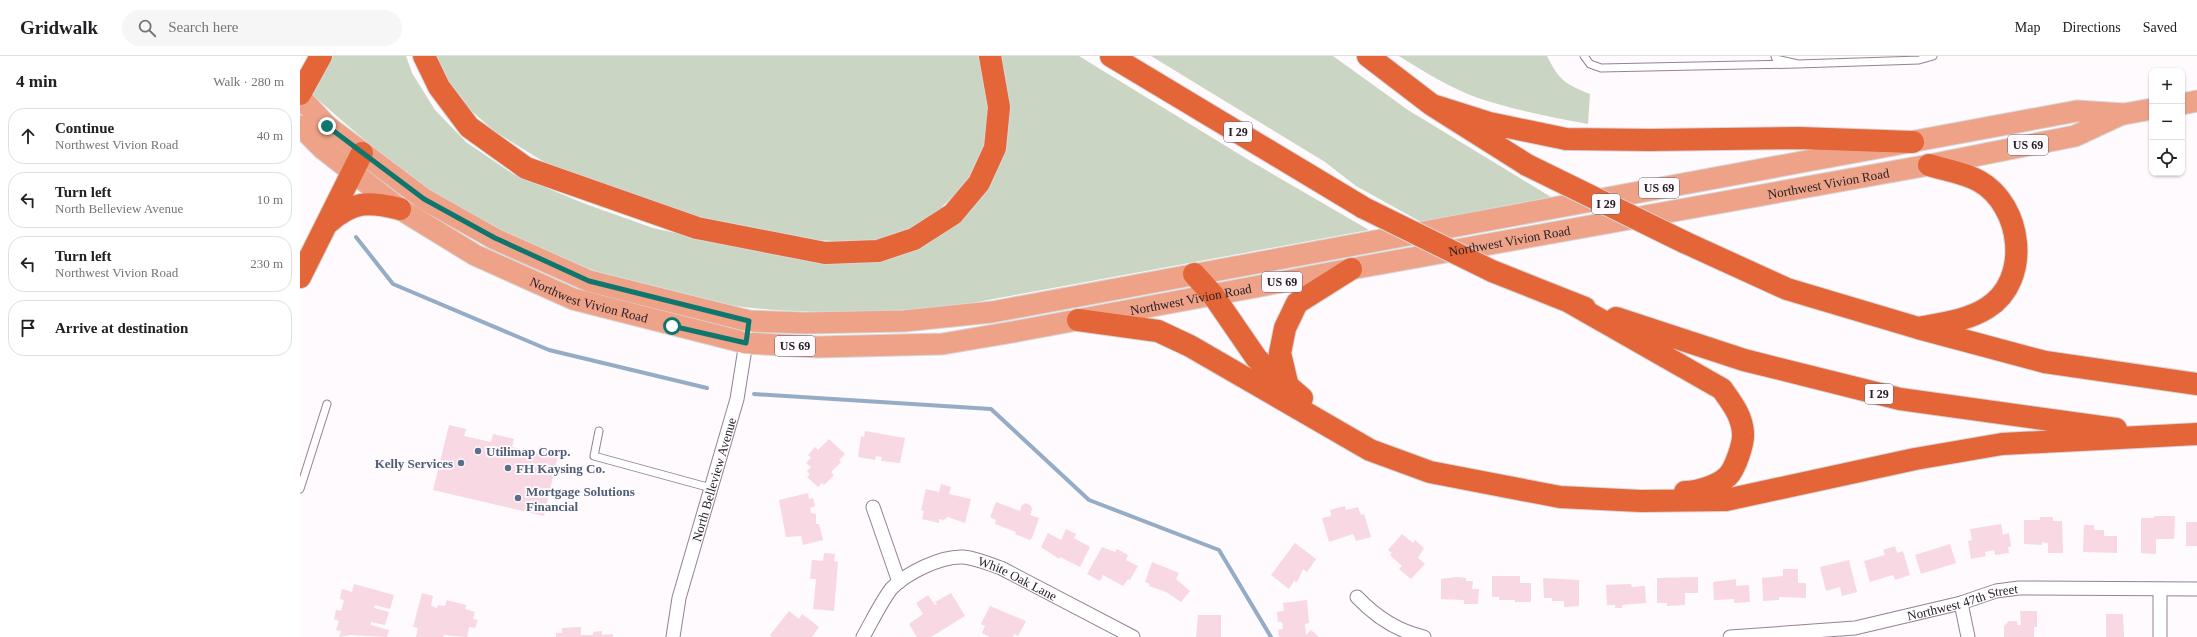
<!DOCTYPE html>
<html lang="en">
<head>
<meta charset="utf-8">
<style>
	body { margin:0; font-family:"Times New Roman",serif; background:#f6f6f6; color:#202124 }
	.controls { position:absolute; right:12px; top:12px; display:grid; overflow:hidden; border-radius:8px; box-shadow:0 1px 3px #0004 }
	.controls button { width:36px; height:36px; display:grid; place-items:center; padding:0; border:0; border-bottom:1px solid #e0e0e0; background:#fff; color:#202124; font:20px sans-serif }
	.stop { position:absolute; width:12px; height:12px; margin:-9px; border:3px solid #0f766e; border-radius:50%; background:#fff }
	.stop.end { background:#0f766e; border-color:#fff; box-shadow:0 1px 4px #0008 }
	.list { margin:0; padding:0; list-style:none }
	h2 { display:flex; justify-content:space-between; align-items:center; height:52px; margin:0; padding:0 16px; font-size:17px }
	h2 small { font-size:13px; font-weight:400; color:#757577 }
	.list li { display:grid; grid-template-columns:26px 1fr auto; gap:12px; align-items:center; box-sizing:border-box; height:56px; margin:0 8px 8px; padding:0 8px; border:1px solid #e0e0e0; border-radius:16px }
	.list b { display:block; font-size:15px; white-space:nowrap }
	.list p { margin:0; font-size:13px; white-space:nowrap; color:#757577 }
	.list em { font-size:13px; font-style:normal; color:#757577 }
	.icon { flex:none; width:22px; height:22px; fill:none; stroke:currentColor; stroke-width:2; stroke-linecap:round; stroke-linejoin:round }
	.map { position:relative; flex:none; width:1897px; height:581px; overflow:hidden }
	header { display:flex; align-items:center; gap:24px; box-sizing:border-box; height:56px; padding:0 20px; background:#fff; border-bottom:1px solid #e0e0e0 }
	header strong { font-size:19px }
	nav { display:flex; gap:22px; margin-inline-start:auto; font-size:14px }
	.search { width:280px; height:36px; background:#f6f6f6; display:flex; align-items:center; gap:10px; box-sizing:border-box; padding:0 14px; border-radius:22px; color:#757577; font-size:15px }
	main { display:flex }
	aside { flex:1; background:#fff }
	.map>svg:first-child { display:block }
</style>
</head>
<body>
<header>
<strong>Gridwalk</strong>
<div class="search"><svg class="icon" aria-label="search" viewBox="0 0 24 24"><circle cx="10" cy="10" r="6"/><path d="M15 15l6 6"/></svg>Search here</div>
<nav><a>Map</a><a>Directions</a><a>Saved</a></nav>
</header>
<main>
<aside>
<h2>4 min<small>Walk · 280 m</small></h2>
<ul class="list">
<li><svg class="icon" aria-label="ahead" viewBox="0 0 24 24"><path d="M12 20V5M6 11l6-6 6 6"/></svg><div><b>Continue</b><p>Northwest Vivion Road</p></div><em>40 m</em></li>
<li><svg class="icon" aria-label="left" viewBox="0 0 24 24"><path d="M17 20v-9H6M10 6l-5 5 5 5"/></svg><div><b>Turn left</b><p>North Belleview Avenue</p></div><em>10 m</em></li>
<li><svg class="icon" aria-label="left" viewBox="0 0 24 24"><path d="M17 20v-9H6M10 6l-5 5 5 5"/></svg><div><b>Turn left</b><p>Northwest Vivion Road</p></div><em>230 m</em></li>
<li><svg class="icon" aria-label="arrive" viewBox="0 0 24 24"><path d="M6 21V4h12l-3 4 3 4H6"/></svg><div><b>Arrive at destination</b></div></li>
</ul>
</aside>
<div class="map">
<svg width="1897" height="581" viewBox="0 0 1897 581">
	<rect width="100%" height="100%" fill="#fefafe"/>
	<path fill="#cad6c3" d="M30,0H106L112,17L135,54L166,86L213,118L283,147L353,172L445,192L543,205L652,169L708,63L705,15L699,0H779L947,103L1069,174L639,253C580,256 522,258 463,253C350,243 230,197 135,137C89,108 49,70 8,35Z
		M133,0H680L689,37V70L680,101L665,129L628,164L585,183L548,186L500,183L386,158L254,112L194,75L145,31Z
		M851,0H1033L1108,54L1251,141L1121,166L1056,130L1025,106Z
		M1099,0H1247C1259,24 1265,28 1290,38L1288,68C1251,61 1214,54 1178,42C1150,32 1123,15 1099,0Z"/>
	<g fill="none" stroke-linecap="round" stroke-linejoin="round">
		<path stroke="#94acc6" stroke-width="4" d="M56,181L93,228L249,294L407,332
			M454,338L691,353L789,444L919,494L971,581"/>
	</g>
	<path fill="#f8d8e2" d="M149,369L166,373L164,380L191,386L193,378L214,383L212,391L238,397L239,390L259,395L244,460L133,434Z
		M565,375L605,382L600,407L581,405L582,401L576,400L575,404L558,401L561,380L564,381Z
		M529,383L545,398L539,404L541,406L531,416L534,419L524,429L522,427L518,431L507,421L510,418L507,415L511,411L506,407L511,402L508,399L515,391L518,394Z
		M641,428L651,431L649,438L671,443L665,467L648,461L644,464L639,463V467L622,463L624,455L621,454L626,433L639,436Z
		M508,437L509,443L513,442L515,450L510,452L511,457L516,458V468H519L523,484L503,489L501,480L486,481L479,444Z
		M696,446L720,455L722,449L726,447L731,450L732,453L730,459L739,462L732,482L730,484L715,478L716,476L695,468L696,464L690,461Z
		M1045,450L1046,454L1058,451L1061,459L1064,458L1071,481L1056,485L1053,478L1029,486L1022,462L1031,460L1030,454Z
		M1854,460H1875L1874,483H1856V498L1841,497V462H1854Z
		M1740,461H1753V465H1762L1763,497H1748V487L1742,486V489L1724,488V464H1740Z
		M1886,466H1897V490H1886Z
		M1701,468L1703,479L1709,477L1711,490L1708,491L1709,497L1695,499L1694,494L1685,496L1686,500L1671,503L1668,485L1672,484L1670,473Z
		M1784,469H1794V474H1804V480H1817V497L1783,496Z
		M766,473L776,478L774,482L790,491L780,511L760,501L759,503L741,491L748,477L761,484Z
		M1102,478L1113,487L1115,484L1124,492L1118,502L1125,508L1111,523L1099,513L1102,510L1090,499L1092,497L1088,494Z
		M995,487L1016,503L1007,516L1003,513L997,526L994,525L989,533L971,519Z
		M1650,488L1656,507L1621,518L1615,499Z
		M1595,490L1597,497L1603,495L1610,519L1595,524L1593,519L1570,526L1564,505L1585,499L1583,494Z
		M802,491L815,496L817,493L828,499L826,504L838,510L830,524L828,523L823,530L803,519L800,525L787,518Z
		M524,497L535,498L534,505L538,506L534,555L513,553L516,523H510L512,504L523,505Z
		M1549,504L1557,536L1542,540L1540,531L1526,535L1520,511Z
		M852,506L879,517L876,523L890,535L881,546L866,536L849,530L850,528L845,526Z
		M1483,513H1498V527H1506V542L1479,541V544L1463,545L1462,522L1483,520Z
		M1192,520H1220V527H1231V546H1215V544H1199V541H1192Z
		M1156,521L1166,522V525H1173L1172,533H1179L1178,548H1164V544L1141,543V523Z
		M1398,521V537H1385V549L1367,550V547H1357V522Z
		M1243,522L1279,524V550L1264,551V545H1252V542H1244Z
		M1436,523V530L1449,529L1450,546L1434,547V543L1414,544L1413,526Z
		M54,528L94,539L90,553L75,549L74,552L89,556L85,569L71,566V569L89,574L87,581L50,579L39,581L41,575L36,574L39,565L34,563L36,554L41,555L44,544L40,543L42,533L52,536Z
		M1331,528L1332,531L1345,530L1346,547L1322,549V552H1315V549H1307L1306,529Z
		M122,537L133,540L131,550L137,552L138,549L145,550L147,544L166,549L165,553L175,556L173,563L178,564L175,572L169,571L167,581L144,579L143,581H116L118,572L113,571Z
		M651,537L665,560L631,581H617L609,568L623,558L616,547L628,539L635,549L637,548L635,546Z
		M1007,544L1009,567L1005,568L1006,579L1011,574L1019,581H979L978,574L983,573L982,566H978L977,556L984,555L983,547Z
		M690,550L726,565L718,580L714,578L713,581H690L682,577L685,570L681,568Z
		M489,555L499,563L502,558L519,571L512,581H472L470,579Z
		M1720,555H1737V571H1734V581H1704V570L1709,565H1717V569H1721Z
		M1806,558H1823L1824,581H1806Z
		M898,559H921V581H896Z
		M281,571V579H293V576L302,575V579L313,578V581H256V577H262V572Z"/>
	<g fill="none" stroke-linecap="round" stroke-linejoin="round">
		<defs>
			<path id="service" d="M1284,0L1290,8L1301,12L1498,8
				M1475,0L1476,3L1498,8L1619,4L1633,0
				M299,375L294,400L411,432
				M0,433L27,348"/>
			<g id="minor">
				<path d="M573,451L599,526"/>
				<path d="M1860,533V581"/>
				<path d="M1057,541C1076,561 1097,575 1124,581"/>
				<path d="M1661,547L1668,581"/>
				<path id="s1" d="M373,581L379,542L437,343L447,280"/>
				<path id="s2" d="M563,581C572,565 580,548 591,533C606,517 641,500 663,501C676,502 689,508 701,512L833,581"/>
				<path id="s3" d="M1430,581L1555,572L1661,547L1696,535L1719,532L1897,533"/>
			</g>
			<g id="primary">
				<path d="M0,41L27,70L124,143L195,183L289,225L449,265L506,267L604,265L692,256L1777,55L1824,58L1852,53"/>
				<path d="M1882,48L1897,45"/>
				<path id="s4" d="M0,70L23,93L100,153L175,199L273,243L446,287L517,291L642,288L718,275L1051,213L1629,109L1775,80L1820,59"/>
			</g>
			<path id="motorway" d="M124,0L139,31L169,71L226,112L397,172L525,197L578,195L614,183L653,158L679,127L695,92L699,51L690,0
				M811,0L1064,152
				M1068,0L1132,49L1227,109
				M0,38L21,0
				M1132,49L1189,67L1266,83L1350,84L1499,82L1613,86
				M28,167C53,145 68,145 100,153
				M1384,186L1487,233L1618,272L1745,306L1897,328
				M1192,215L1285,252
				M894,218L913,239L957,303L1002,342
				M0,221L62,97
				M1271,247L1422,333C1431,346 1442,359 1443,377C1444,387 1435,413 1428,420C1418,430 1398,436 1385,436
				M1316,262L1444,304L1600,343L1816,373
				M778,264L858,275L890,290L1070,394L1130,416L1260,441L1341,445L1426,444L1615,403L1702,388L1897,378
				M1623,271C1645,267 1668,264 1687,252C1732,224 1722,149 1679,125C1665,117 1645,114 1629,109
				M988,331L980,297L985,272L997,247L1051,213"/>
		</defs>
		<use href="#service" stroke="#968194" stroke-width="9"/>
		<use href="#minor" stroke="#968194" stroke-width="15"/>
		<use href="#primary" stroke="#d8d7d8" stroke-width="23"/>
		<use href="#motorway" stroke="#d8d7d8" stroke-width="24"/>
		<use href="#service" stroke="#fff" stroke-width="7"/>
		<use href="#minor" stroke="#fff" stroke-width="13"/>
		<use href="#primary" stroke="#eea388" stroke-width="21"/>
		<use href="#motorway" stroke="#e36538" stroke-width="22"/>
		<defs>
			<path id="motorway-bridge" d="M1227,109L1384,186
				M1064,152L1192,215"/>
		</defs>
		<use href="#motorway-bridge" stroke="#d8d7d8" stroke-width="24" stroke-linecap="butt"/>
		<use href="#motorway-bridge" stroke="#e36538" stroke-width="22"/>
	</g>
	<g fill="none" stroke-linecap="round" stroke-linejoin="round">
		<path stroke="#0f766e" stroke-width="5" d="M27,70L124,143L195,182L289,225L449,265L446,287L372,270"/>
	</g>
	<g fill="#5c6f8a" stroke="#fefafe" stroke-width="1.5">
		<circle cx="178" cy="395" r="4"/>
		<circle cx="161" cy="407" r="4"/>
		<circle cx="208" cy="412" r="4"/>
		<circle cx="218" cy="442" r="4"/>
	</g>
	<g text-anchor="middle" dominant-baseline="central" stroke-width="3.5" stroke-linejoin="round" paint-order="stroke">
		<g fill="#fefafe" stroke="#686168" stroke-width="1">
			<rect x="924" y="66" width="28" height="20" rx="3"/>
			<rect x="1708" y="79" width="40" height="20" rx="3"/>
			<rect x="1339" y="122" width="40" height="20" rx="3"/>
			<rect x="1292" y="138" width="28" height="20" rx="3"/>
			<rect x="962" y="216" width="40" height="20" rx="3"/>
			<rect x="475" y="280" width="40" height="20" rx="3"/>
			<rect x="1565" y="328" width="28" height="20" rx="3"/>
		</g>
		<g font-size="12" font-weight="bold" fill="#282028">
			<text x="938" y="76">I 29</text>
			<text x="1728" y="89">US 69</text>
			<text x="1359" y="132">US 69</text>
			<text x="1306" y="148">I 29</text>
			<text x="982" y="226">US 69</text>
			<text x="495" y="290">US 69</text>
			<text x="1579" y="338">I 29</text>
		</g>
		<g font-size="13" fill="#282028" stroke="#fefafe">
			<text stroke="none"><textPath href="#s4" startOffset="1601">Northwest Vivion Road</textPath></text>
			<text stroke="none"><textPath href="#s4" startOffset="1277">Northwest Vivion Road</textPath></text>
			<text stroke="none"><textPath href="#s4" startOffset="341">Northwest Vivion Road</textPath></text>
			<text stroke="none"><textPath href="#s4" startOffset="953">Northwest Vivion Road</textPath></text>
			<text stroke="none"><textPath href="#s1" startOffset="163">North Belleview Avenue</textPath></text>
			<text stroke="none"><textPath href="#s2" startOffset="195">White Oak Lane</textPath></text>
			<text stroke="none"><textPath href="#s3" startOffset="236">Northwest 47th Street</textPath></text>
		</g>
		<g font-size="13" font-weight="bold" fill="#4e5e75" stroke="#fefafe" text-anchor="start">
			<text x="186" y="395">Utilimap Corp.</text>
			<text x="153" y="407" text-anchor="end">Kelly Services</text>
			<text x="216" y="412">FH Kaysing Co.</text>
			<text x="226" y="435">Mortgage Solutions<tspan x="226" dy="15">Financial</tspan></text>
		</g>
	</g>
</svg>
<div class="controls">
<button>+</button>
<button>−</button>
<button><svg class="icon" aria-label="locate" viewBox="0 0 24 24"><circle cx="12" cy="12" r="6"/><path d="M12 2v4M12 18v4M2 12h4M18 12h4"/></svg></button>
</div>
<div class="stop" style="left:372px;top:270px"></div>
<div class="stop end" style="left:27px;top:70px"></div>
</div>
</main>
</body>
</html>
